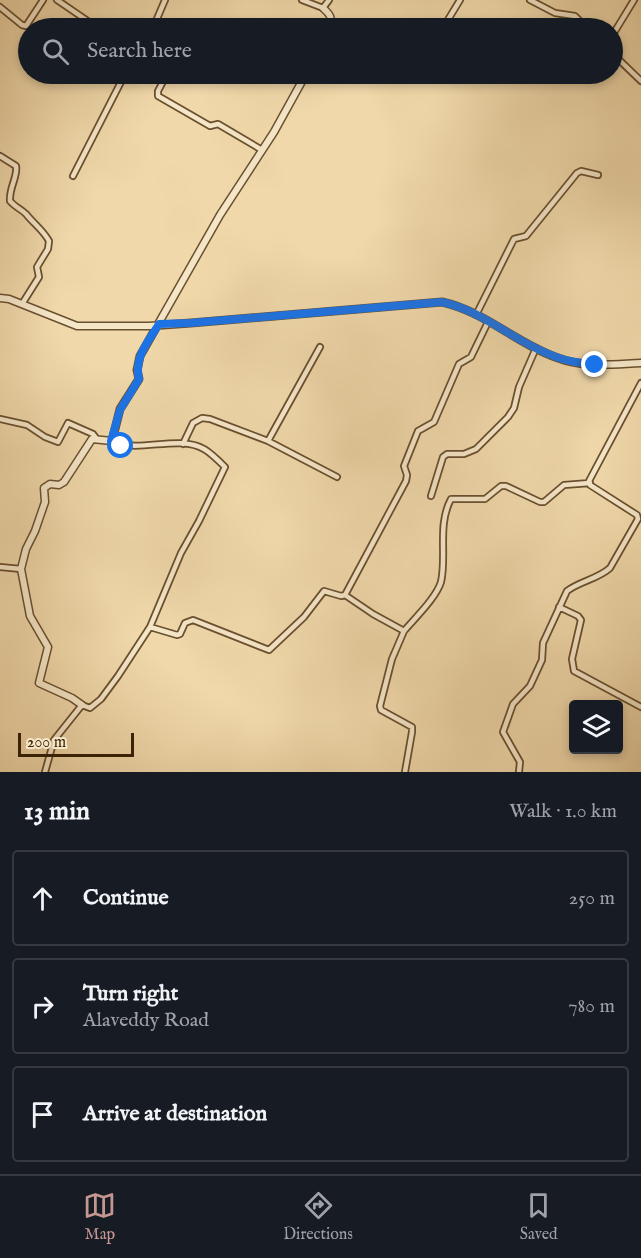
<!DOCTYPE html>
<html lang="en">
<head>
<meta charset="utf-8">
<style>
	body { margin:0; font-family:"IM FELL English",serif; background:#20242c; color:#f1f3f6 }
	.controls { position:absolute; right:18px; bottom:18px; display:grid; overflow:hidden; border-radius:6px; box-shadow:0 3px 9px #0003 }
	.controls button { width:54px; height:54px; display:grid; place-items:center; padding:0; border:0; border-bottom:2px solid #363941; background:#171b24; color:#f1f3f6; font:30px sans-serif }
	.scale { position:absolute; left:18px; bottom:15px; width:116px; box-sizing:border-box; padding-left:6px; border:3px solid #3c2306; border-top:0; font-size:16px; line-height:21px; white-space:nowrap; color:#3c2306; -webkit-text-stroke:4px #f5e6c8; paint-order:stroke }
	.stop { position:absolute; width:18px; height:18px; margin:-14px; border:4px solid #1a73e8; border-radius:50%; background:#fff }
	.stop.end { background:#1a73e8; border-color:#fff; box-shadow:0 2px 6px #0008 }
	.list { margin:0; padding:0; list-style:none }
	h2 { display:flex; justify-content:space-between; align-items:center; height:78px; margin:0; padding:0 24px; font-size:26px }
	h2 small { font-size:20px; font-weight:400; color:#9ea1a6 }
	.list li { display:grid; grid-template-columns:39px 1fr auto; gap:18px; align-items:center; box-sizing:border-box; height:96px; margin:0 12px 12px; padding:0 12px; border:2px solid #363941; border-radius:6px }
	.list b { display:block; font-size:22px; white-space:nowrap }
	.list p { margin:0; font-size:20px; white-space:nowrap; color:#9ea1a6 }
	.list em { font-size:20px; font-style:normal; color:#9ea1a6 }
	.icon { flex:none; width:33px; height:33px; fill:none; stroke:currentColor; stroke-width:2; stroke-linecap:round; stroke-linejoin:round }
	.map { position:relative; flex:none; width:641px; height:772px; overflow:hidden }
	.search { position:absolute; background:#171b24; box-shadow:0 3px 9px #0003; left:18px; right:18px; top:18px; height:66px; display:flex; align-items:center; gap:15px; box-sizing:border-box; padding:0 21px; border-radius:33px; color:#9ea1a6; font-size:22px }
	.sheet { height:402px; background:#171b24 }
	nav { display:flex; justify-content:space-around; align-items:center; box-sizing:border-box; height:84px; border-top:2px solid #363941; background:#171b24; font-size:16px; color:#9ea1a6 }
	nav a { display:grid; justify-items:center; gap:3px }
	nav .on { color:#c59692 }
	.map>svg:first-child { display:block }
</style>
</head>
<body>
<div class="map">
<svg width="641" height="772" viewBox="0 0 641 772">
	<rect width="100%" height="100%" fill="#f0d8aa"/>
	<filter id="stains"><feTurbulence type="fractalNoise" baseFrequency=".00333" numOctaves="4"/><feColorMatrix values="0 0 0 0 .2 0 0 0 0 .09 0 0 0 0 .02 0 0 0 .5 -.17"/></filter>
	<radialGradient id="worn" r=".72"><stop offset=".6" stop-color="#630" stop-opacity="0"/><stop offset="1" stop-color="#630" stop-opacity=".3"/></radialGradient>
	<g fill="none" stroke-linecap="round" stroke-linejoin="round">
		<defs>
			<path id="minor" d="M57,0L98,28
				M302,0L323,8L329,0
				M530,0L555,13L575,16L587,28
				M0,7L22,25L26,26L43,0
				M153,28L165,0
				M443,28L460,0
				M612,36L634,0
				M612,53L641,81
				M167,74L158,91V96L210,126L218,124L262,150
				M0,156L16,166C18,177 9,187 10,201C15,207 21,209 26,214C34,224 43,230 49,241L48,249L37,267L39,277L22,304
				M73,176L125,74
				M476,315L514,239L526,236L577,173L581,171L598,175
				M0,419L27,425L45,437L58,442L68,423L93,434L96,438
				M268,441L320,347
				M183,444L193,423L202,418L210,419L268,441L337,477
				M431,496L443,457L447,454H464L476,449L508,417L514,408L519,387L536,348
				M0,567L21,569
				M345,595L373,614L404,631L392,659L380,706L381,710L412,727V732L405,772
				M559,607L578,616L581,620L572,659L574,671L641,707
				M150,627L177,635L180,634L185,623L193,620L269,650L304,617L324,591L341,596L345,595L406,481L407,475L404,466L418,431L434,422L459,364L471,357L488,322
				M404,631C415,618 436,598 441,582C447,556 437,525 451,499H485L501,486H506L540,502H544L564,485L590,483
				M45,772L54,740L82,705L90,708L101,699L118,676L150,627L181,553L199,521L225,467C219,461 211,453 204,449C178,434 138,454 111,441
				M519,772L520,762L503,732L513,704L530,686L542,660L543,643L567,591C580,581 598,579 610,568L638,519L637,515L590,485L589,481L641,383"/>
			<path id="tertiary" d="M323,8C332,16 332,18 328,28
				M0,298L9,299L77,326H149L191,323L442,302C484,311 517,344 558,358C584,368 614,364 641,363
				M82,705L72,698L39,683L48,647L30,616L21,569L26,549L35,531L45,502L44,488L50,484L59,485L64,482L92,439L112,441L120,409L139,379L137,370L140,356L220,215L274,132L306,74"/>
		</defs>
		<use href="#minor" stroke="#69502f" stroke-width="8"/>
		<use href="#tertiary" stroke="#69502f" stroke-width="9"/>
		<use href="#minor" stroke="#f5e6c8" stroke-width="4.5"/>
		<use href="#tertiary" stroke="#f5e6c8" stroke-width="6"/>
	</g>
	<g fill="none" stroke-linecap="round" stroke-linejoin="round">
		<path stroke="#1a73e8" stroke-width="8" d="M121,446L111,441L120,410L139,379C134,357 148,342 159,324L190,323L442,302C484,311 517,344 559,358C570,362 583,363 595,365"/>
	</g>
	<rect width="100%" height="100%" filter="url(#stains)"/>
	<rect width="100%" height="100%" fill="url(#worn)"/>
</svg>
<div class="controls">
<button><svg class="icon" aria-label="layers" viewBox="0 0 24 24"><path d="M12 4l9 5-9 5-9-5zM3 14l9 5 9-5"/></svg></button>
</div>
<div class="scale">200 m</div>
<div class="stop" style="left:121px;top:446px"></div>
<div class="stop end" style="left:595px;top:365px"></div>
<div class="search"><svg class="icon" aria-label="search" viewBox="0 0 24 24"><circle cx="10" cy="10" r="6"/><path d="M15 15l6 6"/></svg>Search here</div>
</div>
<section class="sheet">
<h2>13 min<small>Walk · 1.0 km</small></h2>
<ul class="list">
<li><svg class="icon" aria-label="ahead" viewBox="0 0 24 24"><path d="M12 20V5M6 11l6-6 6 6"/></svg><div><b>Continue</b></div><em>250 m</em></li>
<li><svg class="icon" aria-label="right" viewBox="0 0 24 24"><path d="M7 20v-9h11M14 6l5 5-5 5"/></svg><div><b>Turn right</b><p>Alaveddy Road</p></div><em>780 m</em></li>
<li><svg class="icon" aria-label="arrive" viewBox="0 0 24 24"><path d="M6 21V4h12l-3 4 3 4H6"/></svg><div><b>Arrive at destination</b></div></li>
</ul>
</section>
<nav>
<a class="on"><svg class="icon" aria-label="map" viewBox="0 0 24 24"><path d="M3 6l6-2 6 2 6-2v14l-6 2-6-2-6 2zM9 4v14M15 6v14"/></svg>Map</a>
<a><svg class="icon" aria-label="directions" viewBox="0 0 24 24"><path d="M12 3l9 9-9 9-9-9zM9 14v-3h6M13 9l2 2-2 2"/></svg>Directions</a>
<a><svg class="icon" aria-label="saved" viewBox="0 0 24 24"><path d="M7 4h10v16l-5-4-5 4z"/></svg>Saved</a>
</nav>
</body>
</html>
